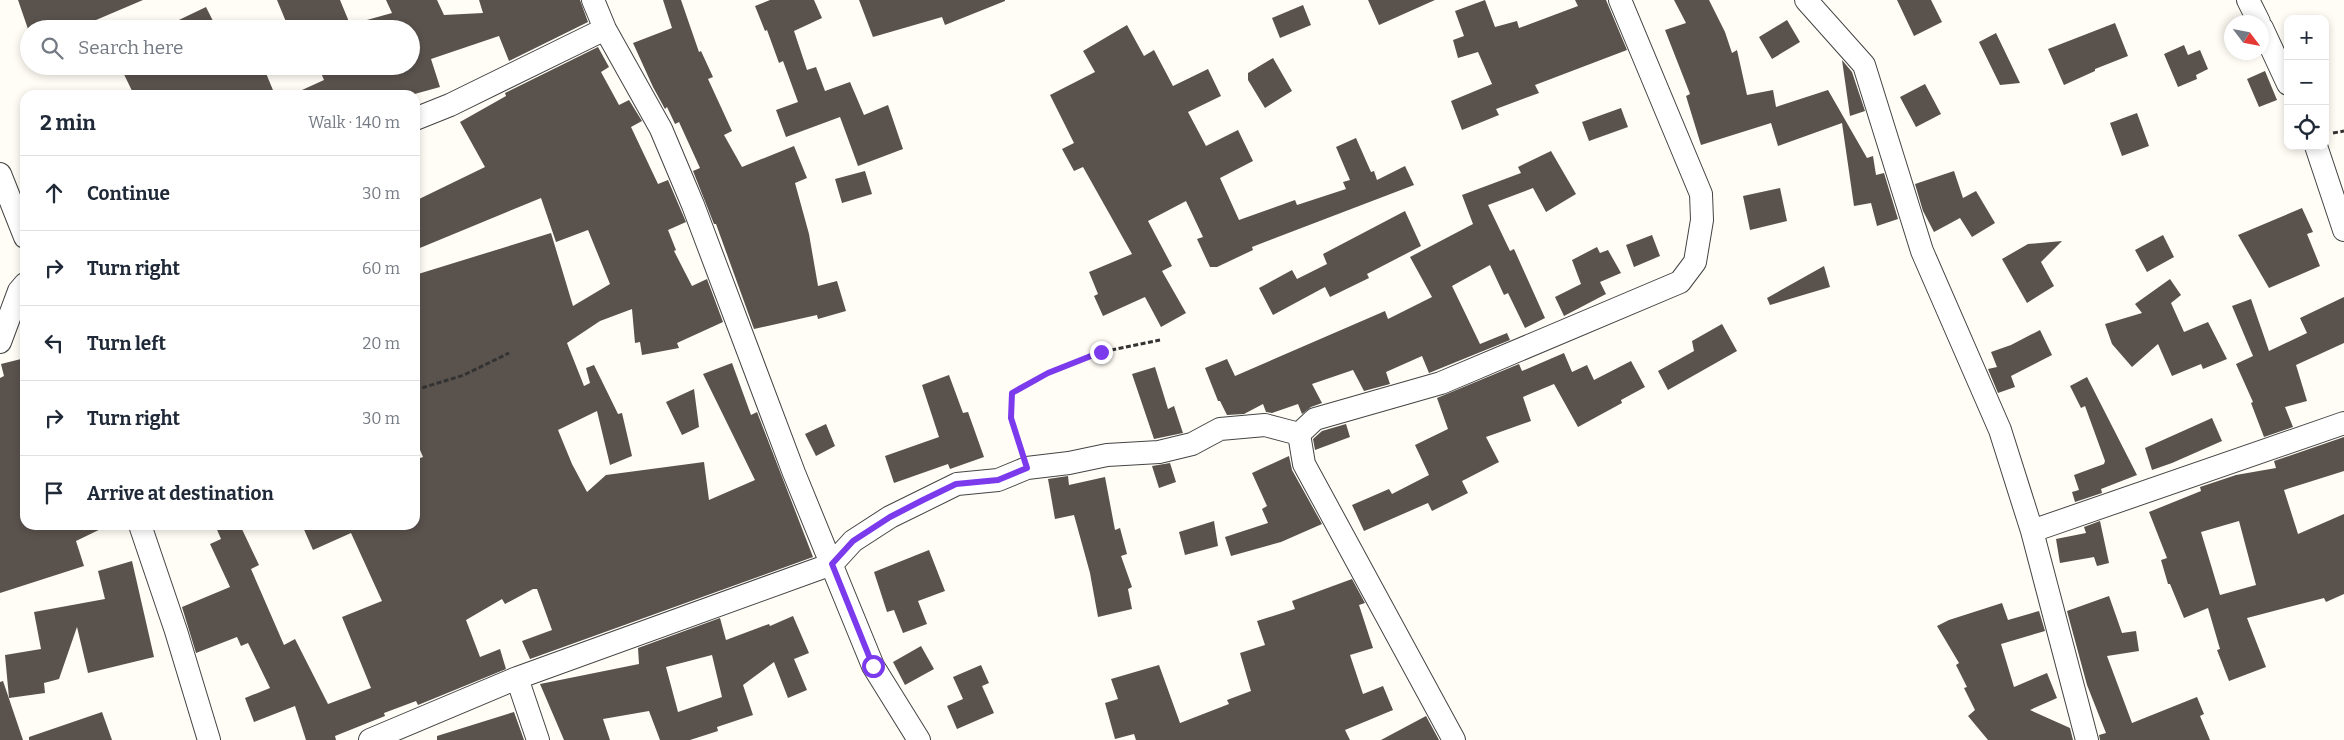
<!DOCTYPE html>
<html lang="en">
<head>
<meta charset="utf-8">
<style>
	body { margin:0; font-family:Bitter,serif; background:#f6f6f7; color:#1f2937 }
	.controls { position:absolute; right:15px; top:15px; display:grid; overflow:hidden; border-radius:10px; box-shadow:0 2px 8px #0003 }
	.controls button { width:45px; height:45px; display:grid; place-items:center; padding:0; border:0; border-bottom:1px solid #e0e1e3; background:#fff; color:#1f2937; font:25px sans-serif }
	.compass { position:absolute; left:2224px; top:15px; width:45px; height:45px; border-radius:50%; background:#fff; box-shadow:0 2px 8px #0003; rotate:122deg }
	.stop { position:absolute; width:15px; height:15px; margin:-11px; border:4px solid #7c3aed; border-radius:50%; background:#fff }
	.stop.end { background:#7c3aed; border-color:#fff; box-shadow:0 1px 5px #0008 }
	.list { margin:0; padding:0; list-style:none }
	h2 { display:flex; justify-content:space-between; align-items:center; height:65px; margin:0; padding:0 20px; font-size:21px }
	h2 small { font-size:16px; font-weight:400; color:#747a83 }
	.list li { display:grid; grid-template-columns:32px 1fr auto; gap:15px; align-items:center; box-sizing:border-box; height:75px; padding:0 20px; border-top:1px solid #e0e1e3 }
	.list b { display:block; font-size:19px; white-space:nowrap }
	.list em { font-size:16px; font-style:normal; color:#747a83 }
	.icon { flex:none; width:28px; height:28px; fill:none; stroke:currentColor; stroke-width:2; stroke-linecap:round; stroke-linejoin:round }
	.map { position:relative; flex:none; width:2344px; height:740px; overflow:hidden }
	.search { position:absolute; background:#fff; box-shadow:0 2px 8px #0003; left:20px; top:20px; width:400px; height:55px; display:flex; align-items:center; gap:12px; box-sizing:border-box; padding:0 18px; border-radius:28px; color:#747a83; font-size:19px }
	.panel { position:absolute; background:#fff; box-shadow:0 2px 8px #0003; left:20px; top:90px; width:400px; height:440px; border-radius:15px }
	.map>svg:first-child { display:block }
</style>
</head>
<body>
<div class="map">
<svg width="2344" height="740" viewBox="0 0 2344 740">
	<rect width="100%" height="100%" fill="#fffdf5"/>
	<path fill="#5a524d" fill-rule="evenodd" d="M18,0H143L89,23L92,29H28Z
		M277,0H340L352,29H289Z
		M386,0H437L444,15L483,13L479,0H580L588,22L509,61L499,36L431,59L440,87L411,95H291L324,80L318,66H411V29H357L356,23L392,13Z
		M663,0H681L699,52L701,51L713,77L708,79L732,131L724,135L742,167L794,146L807,178L795,183L809,234L818,286L837,281L846,311L818,319L817,315L754,329L716,224H714L693,171L700,168L679,122L675,124L667,107L665,109L653,87L633,43L672,28Z
		M770,0H814L822,18L794,31L807,70L816,67L825,91L850,82L864,115L888,105L903,149L858,166L840,117L786,137L776,110L798,102L783,61L779,63L767,30L765,31L755,6Z
		M859,0H1005V1L945,25L942,17L873,37Z
		M1368,0H1435L1379,25Z
		M1485,0L1495,27L1517,21L1519,28L1578,6L1575,0H1606L1627,50L1535,85L1539,93L1496,109L1499,115L1462,130L1451,101L1492,84L1478,52L1458,58L1453,40L1464,36L1455,11Z
		M1674,0H1709L1725,32L1732,53L1737,50L1747,95L1773,90L1776,107L1828,90L1867,158L1873,156L1876,175L1884,173L1898,219L1877,226L1871,203L1854,206L1842,123L1778,146L1771,123L1701,145L1686,96L1690,94L1665,30L1686,23Z
		M1897,0H1931L1942,22L1914,36Z
		M1303,5L1311,25L1280,38L1272,18Z
		M206,7L217,29H160Z
		M1787,20L1800,42L1772,59L1759,37Z
		M2115,23L2128,56L2095,69V71L2064,85L2048,49Z
		M1127,25L1144,56L1154,50L1173,86L1208,69L1221,96L1188,112L1206,146L1238,130L1253,161L1220,178L1239,220L1295,200L1297,205L1346,189L1343,182L1350,180L1336,147L1356,138L1371,172L1374,171L1377,180L1405,166L1414,185L1252,247L1253,250L1217,267H1210L1197,239L1203,237L1186,201L1148,221L1172,266L1162,271L1186,313L1161,327L1145,297L1103,316L1094,296L1098,294L1089,272L1132,254L1083,167L1074,171L1062,149L1074,143L1050,95L1095,72L1083,51Z
		M1996,33L2020,83L2000,85L1979,42Z
		M2184,45L2188,55L2200,50L2208,69L2196,75L2197,79L2178,87L2164,54Z
		M598,47L609,67L601,72L619,105L629,100L642,121L631,127L658,184L668,180L686,222L668,230L676,250L674,251L692,286L707,279L723,322L677,343L679,348L642,355L640,342L635,343L632,309L600,321L567,343L584,386L590,383L586,368L594,365L618,414L622,413L632,456L610,465L597,411L558,430L572,464L587,492L606,475L704,462L709,500L755,480L703,374L732,363L751,415L757,412L813,557L530,659L522,641L552,630L537,589H533L505,604L502,599L466,620L480,657L500,649L506,669L418,705L416,701L384,713L385,716L335,736L336,740H306L295,706L254,722L245,698L270,688L248,643L241,646L237,637L196,653L182,607L230,587L210,544L221,539L215,525H240L259,565L251,569L284,645L295,639L328,704L371,688L342,617L382,601L351,533L313,550L302,525H415V460L423,457L415,438V275L551,233L573,306L610,284L588,230L556,242L541,198L415,250V201L485,167L460,122L506,96L505,93Z
		M1273,58L1292,91L1265,108L1248,80V73Z
		M1842,60L1852,72L1865,111L1850,116Z
		M120,66H263L275,95H134Z
		M2265,71L2277,100L2259,107L2247,79Z
		M1925,84L1941,114L1916,127L1900,97Z
		M1621,108L1628,127L1589,141L1582,122Z
		M2137,113L2149,146L2122,156L2110,123Z
		M1551,151L1576,194L1546,212L1533,188L1488,205L1510,251L1514,249L1545,318L1525,328L1508,293L1504,295L1490,265L1452,286L1480,344L1507,333L1510,340L1429,373L1422,356L1386,372L1390,384L1364,391L1353,370L1312,384L1322,403L1311,407L1302,414L1298,404L1272,413L1266,412L1263,404L1244,414L1227,415L1220,401H1218L1205,368L1227,359L1235,376L1385,311L1388,319L1432,297L1410,257L1473,224L1462,195L1521,173L1518,167Z
		M865,171L872,194L842,203L835,179Z
		M1954,171L1963,198L1976,191L1995,223L1972,237L1960,218L1934,232L1923,211L1915,184Z
		M1780,188L1787,221L1750,230L1743,196Z
		M2302,208L2313,232L2307,234L2320,266L2269,288L2238,235Z
		M1405,211L1421,246L1367,274L1369,278L1330,297L1325,287L1273,315L1259,288L1292,270L1297,279L1327,264L1323,254Z
		M1652,235L1660,256L1634,267L1626,245Z
		M2163,235L2174,257L2147,272L2135,250Z
		M2062,241L2041,262L2054,286L2027,303L2002,259L2028,244Z
		M1597,247L1600,253L1608,250L1621,273L1600,282L1606,294L1564,316L1555,297L1581,284L1572,260Z
		M1824,266L1830,287L1770,305L1767,298Z
		M2170,279L2181,295L2171,303L2184,332L2208,322L2227,359L2203,369L2201,364L2172,376L2158,344L2132,367L2112,344L2105,324L2142,313L2135,304Z
		M2344,297V343L2296,365L2307,401L2285,407L2293,427L2264,437L2251,403L2253,402L2236,364L2253,356L2232,306L2251,299L2269,351L2307,333L2300,318Z
		M1722,324L1737,351L1668,390L1658,371L1694,351L1692,341Z
		M2040,330L2052,355L2011,376L2015,387L1998,393L1988,369L1997,367L1991,352L2011,345Z
		M1564,353L1572,372L1587,365L1594,380L1631,361L1645,387L1621,400L1622,403L1578,427L1554,384L1523,397L1531,421L1486,437L1499,462L1462,481L1468,493L1432,511L1428,503L1364,531L1352,505L1389,489L1392,494L1429,475L1415,445L1448,429L1437,398L1519,364L1522,371Z
		M25,358V525H109L76,541L84,566L0,593V378L4,376L1,364Z
		M1155,367L1168,409L1174,406L1183,433L1154,439L1132,374Z
		M949,375L963,413L968,412L984,457L950,469L948,464L894,483L885,456L939,437L922,385Z
		M2087,377L2137,475L2101,489L2102,493L2075,502L2072,492L2079,490L2074,475L2104,464L2105,461L2085,406L2081,408L2070,386Z
		M694,389L699,427L682,435L666,402Z
		M2212,418L2222,441L2172,463L2152,470L2145,448Z
		M826,424L835,446L816,456L805,434Z
		M1346,424L1350,437L1315,450L1313,439L1322,431Z
		M2344,437V471L2284,490L2298,534L2344,514V594L2326,602L2324,598L2247,618L2266,667L2229,681L2217,650L2220,649L2208,608L2184,618L2170,584H2168L2161,560L2167,558L2149,512L2201,491L2200,487L2236,475L2276,468L2274,461ZM2239,521L2256,585L2220,595L2201,532Z
		M1289,456L1292,470L1322,524L1281,542L1231,556L1225,537L1268,523L1262,509L1267,506L1252,473Z
		M1170,463L1176,482L1159,488L1152,466Z
		M1068,476L1069,485L1105,477L1115,530L1120,528L1127,554L1121,556L1132,587L1128,589L1132,609L1098,617L1090,573L1074,515L1055,519L1048,479Z
		M1214,521L1218,546L1185,555L1179,532Z
		M2100,521L2109,563L2097,566L2094,557L2060,563L2056,539L2086,533L2084,527Z
		M929,550L945,591L918,601L927,624L903,633L894,610L887,612L874,572Z
		M132,561L154,657L88,673L77,627L59,679L44,683L45,693L9,698L5,655L41,649L34,612L105,599L98,571Z
		M1352,579L1365,603L1359,605L1373,648L1350,655L1363,694L1383,686L1393,710L1345,730L1350,740H1136L1134,734L1115,739L1105,703L1118,699L1111,679L1159,665L1180,723L1229,704L1227,700L1251,691L1240,653L1265,645L1257,621L1295,609L1292,601Z
		M2109,596L2122,633L2136,631L2139,651L2107,656L2132,723L2197,697L2204,714L2200,716L2210,740H2100L2099,735L2106,733L2087,685L2067,611Z
		M2002,603L2008,620L2039,611L2045,631L2001,644L2014,687L2047,673L2057,698L2030,710L2070,728L2073,740H1988L1968,716L1975,710L1964,688L1967,687L1956,665L1959,663L1937,626L1949,620Z
		M793,616L809,653L794,659L807,690L788,698L774,662L743,685L753,715L717,727L718,731L690,740H660L649,711L603,719L610,740H564L540,684L639,664L638,648L720,618L726,640L769,624L770,626ZM712,655L722,697L678,712L666,667Z
		M921,646L934,669L905,685L893,662Z
		M981,665L989,683L982,686L994,713L957,729L947,706L963,699L953,677Z
		M3,681L23,740H0V682Z
		M102,712L112,740H29V737Z
		M514,712L524,740H437V736Z
		M1426,716L1439,740H1381Z"/>
	<g fill="none" stroke-linecap="round" stroke-linejoin="round">
		<defs>
			<path id="street" d="M593,0L605,29L661,129L693,205L794,473L873,666L919,740
				M1806,0L1864,65L1922,251L2000,430L2032,531L2087,740
				M2248,0L2259,22
				M2262,28L2288,84
				M415,119L450,105L605,29
				M2316,146L2344,230
				M0,174L25,237
				M0,342L19,291L25,284
				M140,525L176,631L209,740
				M2032,531L2344,423
				M517,678L538,740
				M370,740L517,678L832,564L853,541L890,517L957,484L998,480L1027,468L1069,463L1107,455L1159,452L1192,444L1220,429L1265,425L1299,434
				M1454,740L1304,464L1299,434L1315,419L1441,383L1680,282L1695,262L1702,220L1701,194L1620,0"/>
		</defs>
		<use href="#street" stroke="#444" stroke-width="24"/>
		<path stroke="#333" stroke-width="3" stroke-dasharray="5 2.5" stroke-linecap="butt" d="M2333,133L2344,131
			M415,390L464,375L509,353
			M1020,448L1011,419L1012,393L1048,373L1101,352L1160,340"/>
		<use href="#street" stroke="#fff" stroke-width="22"/>
	</g>
	<g fill="none" stroke-linecap="round" stroke-linejoin="round">
		<path stroke="#7c3aed" stroke-width="6" d="M873,666L832,564L853,541L890,517L923,500L956,484L998,480L1027,468L1011,418L1012,393L1048,373L1101,352"/>
	</g>
</svg>
<div class="controls">
<button>+</button>
<button>−</button>
<button><svg class="icon" aria-label="locate" viewBox="0 0 24 24"><circle cx="12" cy="12" r="6"/><path d="M12 2v4M12 18v4M2 12h4M18 12h4"/></svg></button>
</div>
<svg class="compass" viewBox="-18 -18 36 36"><path d="M0-13l5 13h-10z" fill="#e53935"/><path d="M0 13l5-13h-10z" fill="#747a83"/></svg>
<div class="stop" style="left:873px;top:666px"></div>
<div class="stop end" style="left:1101px;top:352px"></div>
<div class="search"><svg class="icon" aria-label="search" viewBox="0 0 24 24"><circle cx="10" cy="10" r="6"/><path d="M15 15l6 6"/></svg>Search here</div>
<section class="panel">
<h2>2 min<small>Walk · 140 m</small></h2>
<ul class="list">
<li><svg class="icon" aria-label="ahead" viewBox="0 0 24 24"><path d="M12 20V5M6 11l6-6 6 6"/></svg><div><b>Continue</b></div><em>30 m</em></li>
<li><svg class="icon" aria-label="right" viewBox="0 0 24 24"><path d="M7 20v-9h11M14 6l5 5-5 5"/></svg><div><b>Turn right</b></div><em>60 m</em></li>
<li><svg class="icon" aria-label="left" viewBox="0 0 24 24"><path d="M17 20v-9H6M10 6l-5 5 5 5"/></svg><div><b>Turn left</b></div><em>20 m</em></li>
<li><svg class="icon" aria-label="right" viewBox="0 0 24 24"><path d="M7 20v-9h11M14 6l5 5-5 5"/></svg><div><b>Turn right</b></div><em>30 m</em></li>
<li><svg class="icon" aria-label="arrive" viewBox="0 0 24 24"><path d="M6 21V4h12l-3 4 3 4H6"/></svg><div><b>Arrive at destination</b></div></li>
</ul>
</section>
</div>
</body>
</html>
